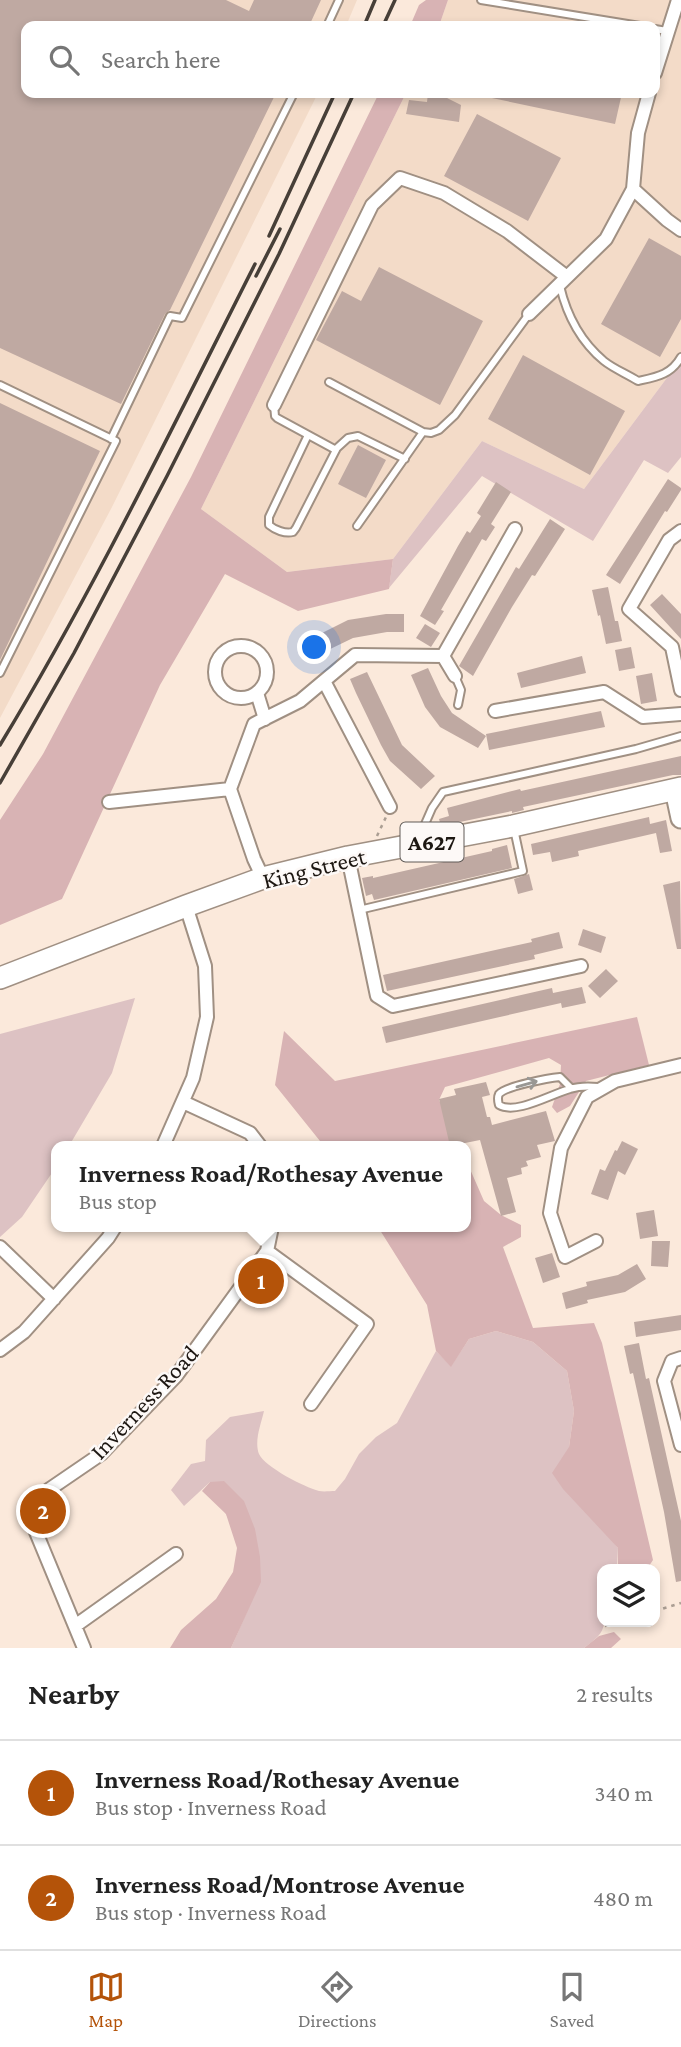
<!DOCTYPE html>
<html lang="en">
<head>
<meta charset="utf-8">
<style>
	body { margin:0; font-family:"Crimson Pro",serif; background:#f2f2f2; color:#222 }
	.controls { position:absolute; right:21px; bottom:21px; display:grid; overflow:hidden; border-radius:14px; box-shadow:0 4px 10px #0003 }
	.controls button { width:63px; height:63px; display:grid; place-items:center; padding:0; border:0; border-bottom:2px solid #e0e0e0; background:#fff; color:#222; font:35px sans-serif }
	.you { position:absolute; left:315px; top:648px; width:24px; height:24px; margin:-18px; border:5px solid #fff; border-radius:50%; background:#1a73e8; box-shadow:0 0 0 10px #1a73e833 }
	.badge { display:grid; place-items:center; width:46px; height:46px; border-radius:50%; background:#b45309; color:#fff; font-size:23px; font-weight:700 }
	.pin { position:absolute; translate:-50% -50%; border:4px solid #fff; box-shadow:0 2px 7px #0006 }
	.popup { position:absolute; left:51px; top:1141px; width:420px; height:91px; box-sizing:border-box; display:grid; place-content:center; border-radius:14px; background:#fff; filter:drop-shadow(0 2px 5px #0005); font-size:23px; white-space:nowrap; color:#767676 }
	.popup b { font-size:26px; color:#222 }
	.popup::after { content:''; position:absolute; left:50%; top:100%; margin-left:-14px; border:14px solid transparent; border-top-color:#fff }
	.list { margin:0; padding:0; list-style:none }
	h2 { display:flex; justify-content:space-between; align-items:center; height:91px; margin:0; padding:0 28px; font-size:30px }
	h2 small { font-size:23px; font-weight:400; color:#767676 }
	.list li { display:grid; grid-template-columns:46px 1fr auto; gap:21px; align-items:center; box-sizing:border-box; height:105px; padding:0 28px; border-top:2px solid #e0e0e0 }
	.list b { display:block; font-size:26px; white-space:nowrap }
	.list p { margin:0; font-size:23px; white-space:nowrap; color:#767676 }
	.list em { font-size:23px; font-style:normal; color:#767676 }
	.icon { flex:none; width:38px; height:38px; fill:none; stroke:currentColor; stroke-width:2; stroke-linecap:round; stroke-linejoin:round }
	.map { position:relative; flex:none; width:681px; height:1648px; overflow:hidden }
	.search { position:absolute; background:#fff; box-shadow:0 4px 10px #0003; left:21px; right:21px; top:21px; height:77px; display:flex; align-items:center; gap:18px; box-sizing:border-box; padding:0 24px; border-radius:14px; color:#767676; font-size:26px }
	.sheet { height:301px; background:#fff }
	nav { display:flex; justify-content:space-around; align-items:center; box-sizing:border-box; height:98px; border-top:2px solid #e0e0e0; background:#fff; font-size:19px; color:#767676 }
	nav a { display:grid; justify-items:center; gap:4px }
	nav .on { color:#b45309 }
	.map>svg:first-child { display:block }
</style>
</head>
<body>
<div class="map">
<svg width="681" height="1648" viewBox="0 0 681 1648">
	<rect width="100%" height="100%" fill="#fbe9db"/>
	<path fill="#f3dbc8" d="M0,0H357L346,26H26V93H318L112,507L0,718Z
		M448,0H681V359L584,489L482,441L393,559L287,572L201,509L406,93H655V26H439Z"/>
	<path fill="#ddc2c3" d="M681,359V457L668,473L644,460L593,541L482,476L389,588L393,559L482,441L584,489Z
		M135,998L112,1073L69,1146H56V1167L22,1217L0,1237V1034Z
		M496,1331L533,1342L567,1371L574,1411L569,1447L609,1536L618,1548L617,1569H602V1622H604C604,1634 593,1641 584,1648H231L260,1582L210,1482L184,1506L171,1490L191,1464L205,1461L206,1440L230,1417L264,1411C261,1424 254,1441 259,1454C265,1467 304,1487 319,1491C324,1492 330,1491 335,1491L345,1479L359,1454L376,1437L397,1423L436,1351L451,1366L469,1339Z"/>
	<path fill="#d8b3b4" d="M426,0H448L439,26H410L419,5Z
		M379,93H406L201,509L287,572L393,559L389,589L298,611L225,574L160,685L62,899L0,925V820L43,754L191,477Z
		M637,1017L649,1065L586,1081L570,1106L557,1113L552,1107L560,1084L561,1065L549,1058L445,1087L439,1100L460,1146H324L275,1085L284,1031L335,1081Z
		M466,1160L484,1201L501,1215L521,1225V1237L503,1247L533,1328L594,1323L602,1343L653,1560L647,1569H621L618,1567V1548L563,1489L552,1473L569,1447L574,1411L567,1371L533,1342L496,1331L469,1339L451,1367L436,1351L427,1305L378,1227H466Z
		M224,1481L244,1501L255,1529L260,1557L261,1582L231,1648H170L181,1630L216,1599L233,1572L237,1548L226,1514L202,1491L210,1482Z
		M614,1632L621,1639L611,1648H584L599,1636Z"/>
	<path fill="#bfa9a2" d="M0,0H226L249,11L254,0H321L309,26H26V93H276L170,310L165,314L121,404L0,348Z
		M428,93H437L461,105L459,122L406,114L409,100L427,102Z
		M488,93H622L615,124L487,97Z
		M477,114L561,158L528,221L444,176Z
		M649,238L681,256V319L660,357L601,324Z
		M379,267L483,321L440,405L316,340L342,291L361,301Z
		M523,355L625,411L590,475L488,419Z
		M0,403L100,451L0,660Z
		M358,445L386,460L366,498L338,484Z
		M668,479L681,488V490L667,512L665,511L620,584L606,575Z
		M496,482L511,492L491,524L495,527L486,541L482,539L441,610L444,611L435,625L420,616L458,546L467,531L470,533L481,516L477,513Z
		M550,519L565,529L535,576L532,575L512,607L473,676L459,666L516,567L519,569Z
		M608,587L615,621H618L622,641L606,644L600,615L598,616L592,590Z
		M662,594L681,614V639L650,605Z
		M386,614H404V632H387L353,638L322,653L314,637L348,620Z
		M425,624L440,633L431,647L416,638Z
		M631,647L635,668L619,671L615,650Z
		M582,656L586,673L521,688L517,673Z
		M428,668L441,696L452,713L486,736L478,748L440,727L425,707L411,675Z
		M367,672L402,745L435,776L421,789L390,761L381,745L356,693L350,679Z
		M652,673L657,701L641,704L636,676Z
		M601,711L605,727L489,750L486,734Z
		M681,756V775H673L523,807L524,810L512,813V811L441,826L439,819L449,816L447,808L520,789L521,791Z
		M649,817L650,824L666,820L672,851L660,853L656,833L578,851L579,856L552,862L550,852L533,855L531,844Z
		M507,845L512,868L374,900L372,894L366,896L362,878L373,876V878L492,851V849Z
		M529,874L533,890L518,894L514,879Z
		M680,881L681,949H677L663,885Z
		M583,929L606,937L601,953L578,945Z
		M559,932L563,948L534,955L535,959L387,991L383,975L532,942L531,939Z
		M606,969L618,981L600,998L588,986Z
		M582,987L586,1003L562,1008L561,1003L386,1043L382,1027L552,988L553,993Z
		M486,1082L490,1095L482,1097L487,1117H490L492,1125L546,1111L555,1141L537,1145L541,1157L526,1161L528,1166L521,1168L522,1174L507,1178L516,1212L501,1216L480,1140L450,1146L439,1099L456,1095L454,1089Z
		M622,1141L638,1149L625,1175L618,1171L608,1200L591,1194L600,1169L605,1171L615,1150L617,1151Z
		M654,1210L658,1236L640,1239L636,1213Z
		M652,1241H670L668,1267L651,1266Z
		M552,1253L560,1277L543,1283L535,1258Z
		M637,1264L646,1279L625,1292L587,1300L588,1303L566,1309L562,1293L587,1286L586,1282L618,1275Z
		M681,1315V1330L636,1337L634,1322Z
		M639,1343L646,1379L649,1378L681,1521V1581L676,1582L664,1512L633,1373L630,1374L624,1346Z"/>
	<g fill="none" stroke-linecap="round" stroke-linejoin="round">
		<defs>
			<path id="lane" d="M481,0L640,26
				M327,26L339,0
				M655,29L667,31
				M560,286C567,316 580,341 604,361C614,369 627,374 638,381C656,377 671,375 681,357
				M329,382L423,432L431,433L439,430L455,415L529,314
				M0,385L116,441L0,673
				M274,405L275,416L277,418L336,450
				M308,435L269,517V525C275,530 285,534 293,532L296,528L337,448L348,438L358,436L405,459
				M111,439L170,316L182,318L294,93
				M357,526L423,432
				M455,676L461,690L458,705
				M418,840L432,808L443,792L636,749L681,736
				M359,910L523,871L514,829
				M571,1088L560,1077C549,1078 506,1086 499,1094C497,1098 498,1101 499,1105C516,1115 551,1094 570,1089C579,1086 589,1086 598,1087"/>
			<path id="street" d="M655,73L678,0
				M633,189L667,220L681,230
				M529,314L606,239L633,189L638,133L649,93
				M274,405L372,205L400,178L444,193L507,231L567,277
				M681,531L669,540L629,609L672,647L681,690
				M215 672a26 26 0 1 1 52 0a26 26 0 1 1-52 0Z
				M443,656L455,676
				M324,681L390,807
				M257,693L265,719
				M495,711L604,692L643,717L681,714
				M109,802L230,789
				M348,857L377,996L393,1006L581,966
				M263,878L254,859L230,789L254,724L300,701L355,655L443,656L515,529
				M183,1102L250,1133L260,1146
				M163,1146L193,1078L207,1017L205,966L186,906
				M596,1241L565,1257L550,1213L561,1148L587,1097L615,1081L681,1065
				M0,1247L54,1299
				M267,1251L367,1324L311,1404
				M0,1350L24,1332L108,1238L115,1227
				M681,1358L672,1361L664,1381L681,1445
				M75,1626L176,1554
				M84,1648L31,1520L41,1495L101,1454L176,1376L267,1251L272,1227"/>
			<path id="secondary" d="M675,790L681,818"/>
			<path id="primary" d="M0,978L186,906L263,878L348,857L513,826L681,788"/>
		</defs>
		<use href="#lane" stroke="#a09083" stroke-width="10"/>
		<use href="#street" stroke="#a09083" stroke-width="16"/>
		<use href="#secondary" stroke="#a09083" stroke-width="23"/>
		<use href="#primary" stroke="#a09083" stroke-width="24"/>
		<path stroke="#ab9e93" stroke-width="2.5" stroke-dasharray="3.5 5" stroke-linecap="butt" d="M377,836L386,817
			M655,1611L681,1603
			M605,1626L618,1622"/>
		<use href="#lane" stroke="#fff" stroke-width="6"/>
		<use href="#street" stroke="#fff" stroke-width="12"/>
		<use href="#secondary" stroke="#fff" stroke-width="19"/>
		<use href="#primary" stroke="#fff" stroke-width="21"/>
		<path stroke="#473f38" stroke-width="3.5" d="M364,26L375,0
			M383,26L395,0
			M269,236L335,93
			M256,276L280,229
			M0,745C94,590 173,426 255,264
			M0,783L74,653L167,476L279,254L354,93"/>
	</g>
	<defs><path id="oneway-shaft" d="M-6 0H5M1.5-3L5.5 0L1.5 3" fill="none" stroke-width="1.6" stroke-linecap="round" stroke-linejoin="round" transform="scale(1.75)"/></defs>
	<use stroke="#999794" href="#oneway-shaft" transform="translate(527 1084) rotate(-16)"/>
	<g text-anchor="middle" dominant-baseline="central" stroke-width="5" stroke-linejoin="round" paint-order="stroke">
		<rect fill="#fdf9f7" stroke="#605b57" stroke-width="2" x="400.5" y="822.5" width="63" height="39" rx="5"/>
		<g font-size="23" font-weight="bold" fill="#1d1712">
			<text x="432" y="842">A627</text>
		</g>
		<g font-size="24" fill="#1d1712" stroke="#fdf9f7">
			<text transform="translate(314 868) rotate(-14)">King Street</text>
			<text transform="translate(144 1402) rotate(-47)">Inverness Road</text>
		</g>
	</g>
</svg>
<div class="controls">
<button><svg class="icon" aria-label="layers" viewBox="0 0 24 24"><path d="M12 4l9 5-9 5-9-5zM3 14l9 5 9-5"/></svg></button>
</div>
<div class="you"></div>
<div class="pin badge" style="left:261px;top:1281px">1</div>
<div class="popup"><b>Inverness Road/Rothesay Avenue</b>Bus stop</div>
<div class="pin badge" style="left:43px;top:1511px">2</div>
<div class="search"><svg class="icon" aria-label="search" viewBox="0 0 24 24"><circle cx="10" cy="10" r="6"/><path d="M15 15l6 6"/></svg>Search here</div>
</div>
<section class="sheet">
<h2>Nearby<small>2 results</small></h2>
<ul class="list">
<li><span class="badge">1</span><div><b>Inverness Road/Rothesay Avenue</b><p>Bus stop · Inverness Road</p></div><em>340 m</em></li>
<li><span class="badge">2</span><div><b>Inverness Road/Montrose Avenue</b><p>Bus stop · Inverness Road</p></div><em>480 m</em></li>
</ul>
</section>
<nav>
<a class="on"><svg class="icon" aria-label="map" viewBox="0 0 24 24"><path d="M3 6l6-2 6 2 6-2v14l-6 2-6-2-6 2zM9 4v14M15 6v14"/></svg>Map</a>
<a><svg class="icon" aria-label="directions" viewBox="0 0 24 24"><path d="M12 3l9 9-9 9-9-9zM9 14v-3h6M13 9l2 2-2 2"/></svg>Directions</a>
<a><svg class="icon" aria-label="saved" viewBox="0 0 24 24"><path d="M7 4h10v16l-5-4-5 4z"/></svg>Saved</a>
</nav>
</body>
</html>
